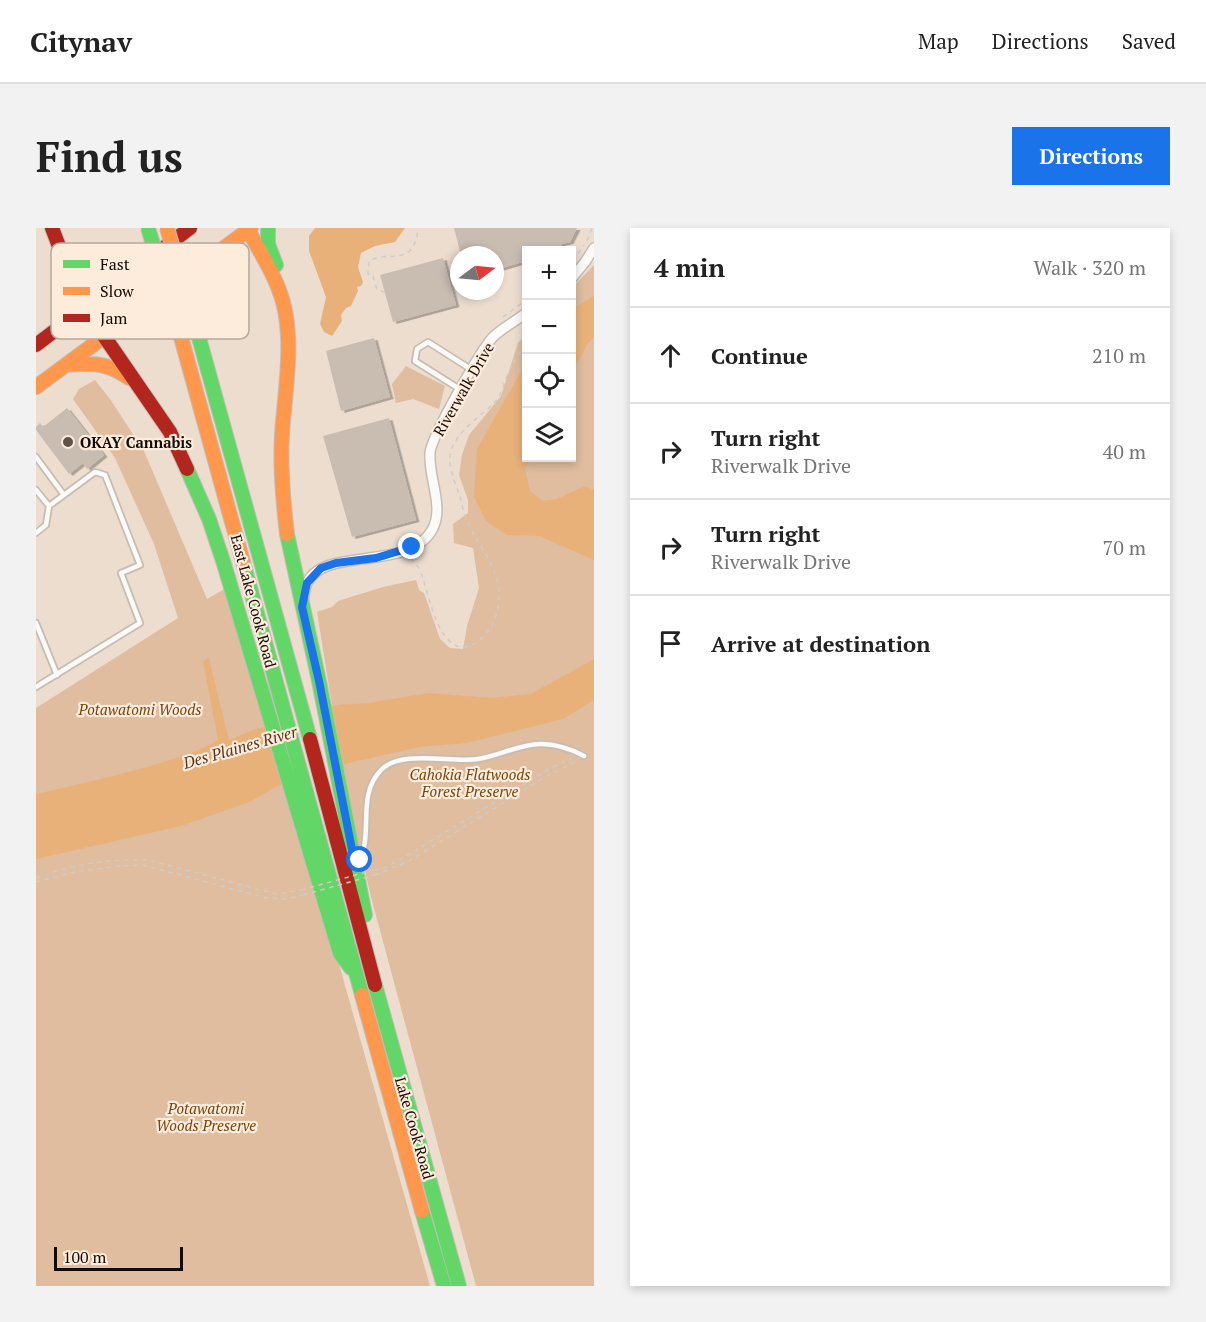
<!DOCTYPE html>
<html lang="en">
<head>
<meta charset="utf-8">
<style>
	body { margin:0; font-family:"PT Serif",serif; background:#f2f2f2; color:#222 }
	.controls { position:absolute; right:18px; top:18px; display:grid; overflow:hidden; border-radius:0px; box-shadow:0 3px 9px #0003 }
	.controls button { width:54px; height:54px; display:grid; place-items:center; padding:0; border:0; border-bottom:2px solid #e0e0e0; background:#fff; color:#222; font:30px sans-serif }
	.compass { position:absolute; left:414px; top:18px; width:54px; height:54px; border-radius:50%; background:#fff; box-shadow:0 3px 9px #0003; rotate:74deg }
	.scale { position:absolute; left:18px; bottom:15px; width:129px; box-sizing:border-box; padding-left:6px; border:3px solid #130a03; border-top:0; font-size:16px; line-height:21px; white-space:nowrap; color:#130a03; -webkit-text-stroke:4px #fdebdc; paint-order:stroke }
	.stop { position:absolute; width:18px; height:18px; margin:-14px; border:4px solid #1a73e8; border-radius:50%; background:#fff }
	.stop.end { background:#1a73e8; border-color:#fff; box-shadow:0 2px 6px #0008 }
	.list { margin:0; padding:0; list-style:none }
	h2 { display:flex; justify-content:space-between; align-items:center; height:78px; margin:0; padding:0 24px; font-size:26px }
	h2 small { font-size:20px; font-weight:400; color:#767676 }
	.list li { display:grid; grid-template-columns:39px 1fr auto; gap:18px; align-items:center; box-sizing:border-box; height:96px; padding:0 24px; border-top:2px solid #e0e0e0 }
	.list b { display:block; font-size:22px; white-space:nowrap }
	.list p { margin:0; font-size:20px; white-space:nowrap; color:#767676 }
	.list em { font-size:20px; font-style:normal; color:#767676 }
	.icon { flex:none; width:33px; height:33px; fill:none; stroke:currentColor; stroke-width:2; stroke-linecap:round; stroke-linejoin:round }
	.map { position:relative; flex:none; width:558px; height:1058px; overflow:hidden; border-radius:0px }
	header { display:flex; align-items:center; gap:36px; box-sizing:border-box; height:84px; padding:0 30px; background:#fff; border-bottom:2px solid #e0e0e0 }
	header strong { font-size:28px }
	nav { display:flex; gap:33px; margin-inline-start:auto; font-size:21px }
	.intro { display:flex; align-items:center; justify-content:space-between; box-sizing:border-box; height:144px; padding:0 36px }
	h1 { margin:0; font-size:42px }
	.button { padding:15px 27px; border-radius:0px; background:#1a73e8; color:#fff; font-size:21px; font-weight:700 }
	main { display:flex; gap:36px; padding:0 36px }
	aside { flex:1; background:#fff; border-radius:0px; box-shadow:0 3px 9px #0003 }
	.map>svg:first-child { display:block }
</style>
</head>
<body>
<header>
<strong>Citynav</strong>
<nav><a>Map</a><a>Directions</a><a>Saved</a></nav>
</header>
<div class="intro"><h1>Find us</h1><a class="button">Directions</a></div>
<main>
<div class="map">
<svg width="558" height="1058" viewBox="0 0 558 1058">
	<defs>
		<filter id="shadow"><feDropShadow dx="3.5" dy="2" stdDeviation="0" flood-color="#0004"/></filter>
	</defs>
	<rect width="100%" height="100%" fill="#ecddcf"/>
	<path fill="#dfbd9e" d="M558,37V1058H440L335,669L307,545L281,384L296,379L302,373L347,359L380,352L383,362L388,365L404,411L414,420L427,421L431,398L443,360L437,320L418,315L417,296L432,285V272L423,247L426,227L433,207L465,168L482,115L490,106V230H536V60Z
		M370,138L409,158L403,181L377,171L360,175L356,156Z
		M59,152L74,171L108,223L171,371L192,359L284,669L394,1058H0V480L142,390L118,316L79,230L37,171L43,161Z"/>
	<path fill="#e9b17a" d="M279,0H369L359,14L339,18L325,25L322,39L327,54L325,58L321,59L322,63L315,78L310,80L305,87L306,93L296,108L288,104L284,96L290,69L273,23V8Z
		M558,68V110L552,115L536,144V81Z
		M490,135V230H495L489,241L494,263L507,273L520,271L549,258L558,262V332L503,308L471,307L450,293L438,269L441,221Z
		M173,430L193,512L217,502L301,477L332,475L393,465L455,470L495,466L558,431V472L527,491L430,515L383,519L313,535L241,558L216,573L145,598L0,631V566C35,558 70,550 104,541C131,533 159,526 182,512L167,433Z"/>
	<path fill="#ecddcf" d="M295,475L306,540L248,559L230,495Z"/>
	<path fill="#c9bdb2" filter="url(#shadow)" d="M418,0H541L534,14L525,16L527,22H490V33L459,42V27H425Z
		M407,30L420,77L357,94L344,47Z
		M338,110L354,169L305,183L290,123Z
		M31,180L68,227L51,241L47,235L33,246L0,202V199L4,195L7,199Z
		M353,190L380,292L316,309L287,208Z"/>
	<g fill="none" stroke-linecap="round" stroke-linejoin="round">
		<defs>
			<path id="lane" d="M425,162L379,133L381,121L392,114L436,142
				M0,229L28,267
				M0,262L13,278
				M0,305L10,297L13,278L59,244L69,247L104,337L85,345L104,395L0,459
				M0,395L21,447
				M323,633C338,605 320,568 345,542C365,521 415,535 442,531C463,528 484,516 504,516C519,516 536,521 548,528"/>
			<path id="street" d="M536,50L549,34L558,20
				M267,373C268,367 269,360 271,355C288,318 372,344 396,302C409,280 392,249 394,225C395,209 445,122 457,109C466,100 480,93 490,85"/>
			<path id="fast" d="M232,0V16L240,37
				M155,81L274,511
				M151,241L173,291L188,336L304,725L315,740
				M251,306L283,453L329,687
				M207,334L326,767
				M339,757L423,1058
				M386,983L408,1058"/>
			<path id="slow" d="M211,0C224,24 240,48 247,74C258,114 249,164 246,206C244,240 247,273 251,306
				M140,91L207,334
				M30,137C57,135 70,134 93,150
				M0,159L215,0
				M326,767L386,983"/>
			<path id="jam" d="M16,0L29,34L68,108L134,204L151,241
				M0,117L154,0
				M274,511L339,757"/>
		</defs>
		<use href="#lane" stroke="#c7bcb1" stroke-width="8"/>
		<use href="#street" stroke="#c7bcb1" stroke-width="12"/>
		<use href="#fast" stroke="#c4bdb6" stroke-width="16"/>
		<use href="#slow" stroke="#c4bdb6" stroke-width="16"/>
		<use href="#jam" stroke="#c4bdb6" stroke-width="16"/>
		<path stroke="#cfcbc7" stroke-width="1.5" stroke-dasharray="4.5 4.5" stroke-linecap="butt" d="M551,13L556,0
			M537,33L548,17
			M349,64L341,62L337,48L332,46L333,34C347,20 379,43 382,0
			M467,89L490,72
			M375,330C379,335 383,339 385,345C393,365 402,427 433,418C442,415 451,406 456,397C477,353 448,330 431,293C426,283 426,272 422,263C418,252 413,239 414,228C418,203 444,190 460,173C466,166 468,153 473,144C478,133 485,123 490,113
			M338,642L348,640L372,627L510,543L536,530
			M339,647L373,633L509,549L543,532
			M0,650C35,637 74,630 112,632L240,666L265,662
			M0,654L38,644L84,638L107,637L231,670L251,671L267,667"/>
		<use href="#lane" stroke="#fcfaf8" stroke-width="4.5"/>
		<use href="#street" stroke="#fcfaf8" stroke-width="9"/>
		<use href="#fast" stroke="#63d668" stroke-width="14"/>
		<use href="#slow" stroke="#ff974d" stroke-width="14"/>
		<use href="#jam" stroke="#b3261e" stroke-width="14"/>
		<defs>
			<path id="fast-bridge" d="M112,0L140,91"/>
			<path id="slow-bridge" d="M131,0L155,81"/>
		</defs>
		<use href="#fast-bridge" stroke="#c4bdb6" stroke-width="16" stroke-linecap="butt"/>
		<use href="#slow-bridge" stroke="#c4bdb6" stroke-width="16" stroke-linecap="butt"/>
		<path stroke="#cfcbc7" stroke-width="1.5" stroke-dasharray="4.5 4.5" stroke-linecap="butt" d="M265,662L338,642
			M267,667L339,647"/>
		<use href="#fast-bridge" stroke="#63d668" stroke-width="14"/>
		<use href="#slow-bridge" stroke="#ff974d" stroke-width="14"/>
	</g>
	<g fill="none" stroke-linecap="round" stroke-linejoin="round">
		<path stroke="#1a73e8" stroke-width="8" d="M324,632L319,637L283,453L266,379L271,355L285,340L300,335L340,330L376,319"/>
	</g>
	<circle fill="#5f544a" stroke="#fdebdc" stroke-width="2" cx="32" cy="214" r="6"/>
	<g text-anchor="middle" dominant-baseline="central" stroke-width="4.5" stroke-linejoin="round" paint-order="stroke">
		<g font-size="15" fill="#130a03" stroke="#fdebdc">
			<text transform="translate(427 161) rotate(-60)">Riverwalk Drive</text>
			<text transform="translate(218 373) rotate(75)">East Lake Cook Road</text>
			<text transform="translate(379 900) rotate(74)">Lake Cook Road</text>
		</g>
		<g font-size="15" font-weight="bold" fill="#130a03" stroke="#fdebdc" text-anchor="start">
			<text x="44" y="214">OKAY Cannabis</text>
		</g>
		<g font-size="15" font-style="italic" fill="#76460f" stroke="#fdebdc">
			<text x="104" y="481">Potawatomi Woods</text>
			<text x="434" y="546">Cahokia Flatwoods<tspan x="434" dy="17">Forest Preserve</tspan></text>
			<text x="170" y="880">Potawatomi<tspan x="170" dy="17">Woods Preserve</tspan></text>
		</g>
		<g font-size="16" font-style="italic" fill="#553719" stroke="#fdebdc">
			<text transform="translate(204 519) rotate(-16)">Des Plaines River</text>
		</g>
	</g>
	<rect x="15" y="15" width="198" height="96" rx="9" fill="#fdebdc" stroke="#b7a89b" stroke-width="1.5"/>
	<rect x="27" y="32" width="27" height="8" fill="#63d668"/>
	<rect x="27" y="59" width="27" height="8" fill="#ff974d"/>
	<rect x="27" y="86" width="27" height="8" fill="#b3261e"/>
	<g font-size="16" fill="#130a03">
		<text x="64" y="42">Fast</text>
		<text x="64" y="69">Slow</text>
		<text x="64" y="96">Jam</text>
	</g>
</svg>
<div class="controls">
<button>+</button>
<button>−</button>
<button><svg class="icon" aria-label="locate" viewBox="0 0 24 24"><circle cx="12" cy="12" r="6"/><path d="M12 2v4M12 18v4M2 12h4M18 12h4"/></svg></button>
<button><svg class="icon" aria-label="layers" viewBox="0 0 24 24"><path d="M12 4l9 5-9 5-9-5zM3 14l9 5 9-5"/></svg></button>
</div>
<svg class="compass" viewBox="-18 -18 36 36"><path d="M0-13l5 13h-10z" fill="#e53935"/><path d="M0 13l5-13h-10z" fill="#767676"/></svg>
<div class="scale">100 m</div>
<div class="stop" style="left:324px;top:632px"></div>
<div class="stop end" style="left:376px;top:319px"></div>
</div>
<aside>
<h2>4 min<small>Walk · 320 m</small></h2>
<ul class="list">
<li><svg class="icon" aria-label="ahead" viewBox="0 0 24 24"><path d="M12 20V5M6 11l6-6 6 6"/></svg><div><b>Continue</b></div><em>210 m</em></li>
<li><svg class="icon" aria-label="right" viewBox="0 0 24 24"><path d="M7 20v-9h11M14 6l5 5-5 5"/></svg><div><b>Turn right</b><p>Riverwalk Drive</p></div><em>40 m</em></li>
<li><svg class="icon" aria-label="right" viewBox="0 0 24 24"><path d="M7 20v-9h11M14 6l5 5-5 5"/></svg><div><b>Turn right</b><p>Riverwalk Drive</p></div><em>70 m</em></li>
<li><svg class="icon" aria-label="arrive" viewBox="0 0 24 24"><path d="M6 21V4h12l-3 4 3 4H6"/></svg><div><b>Arrive at destination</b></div></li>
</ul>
</aside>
</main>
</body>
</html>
